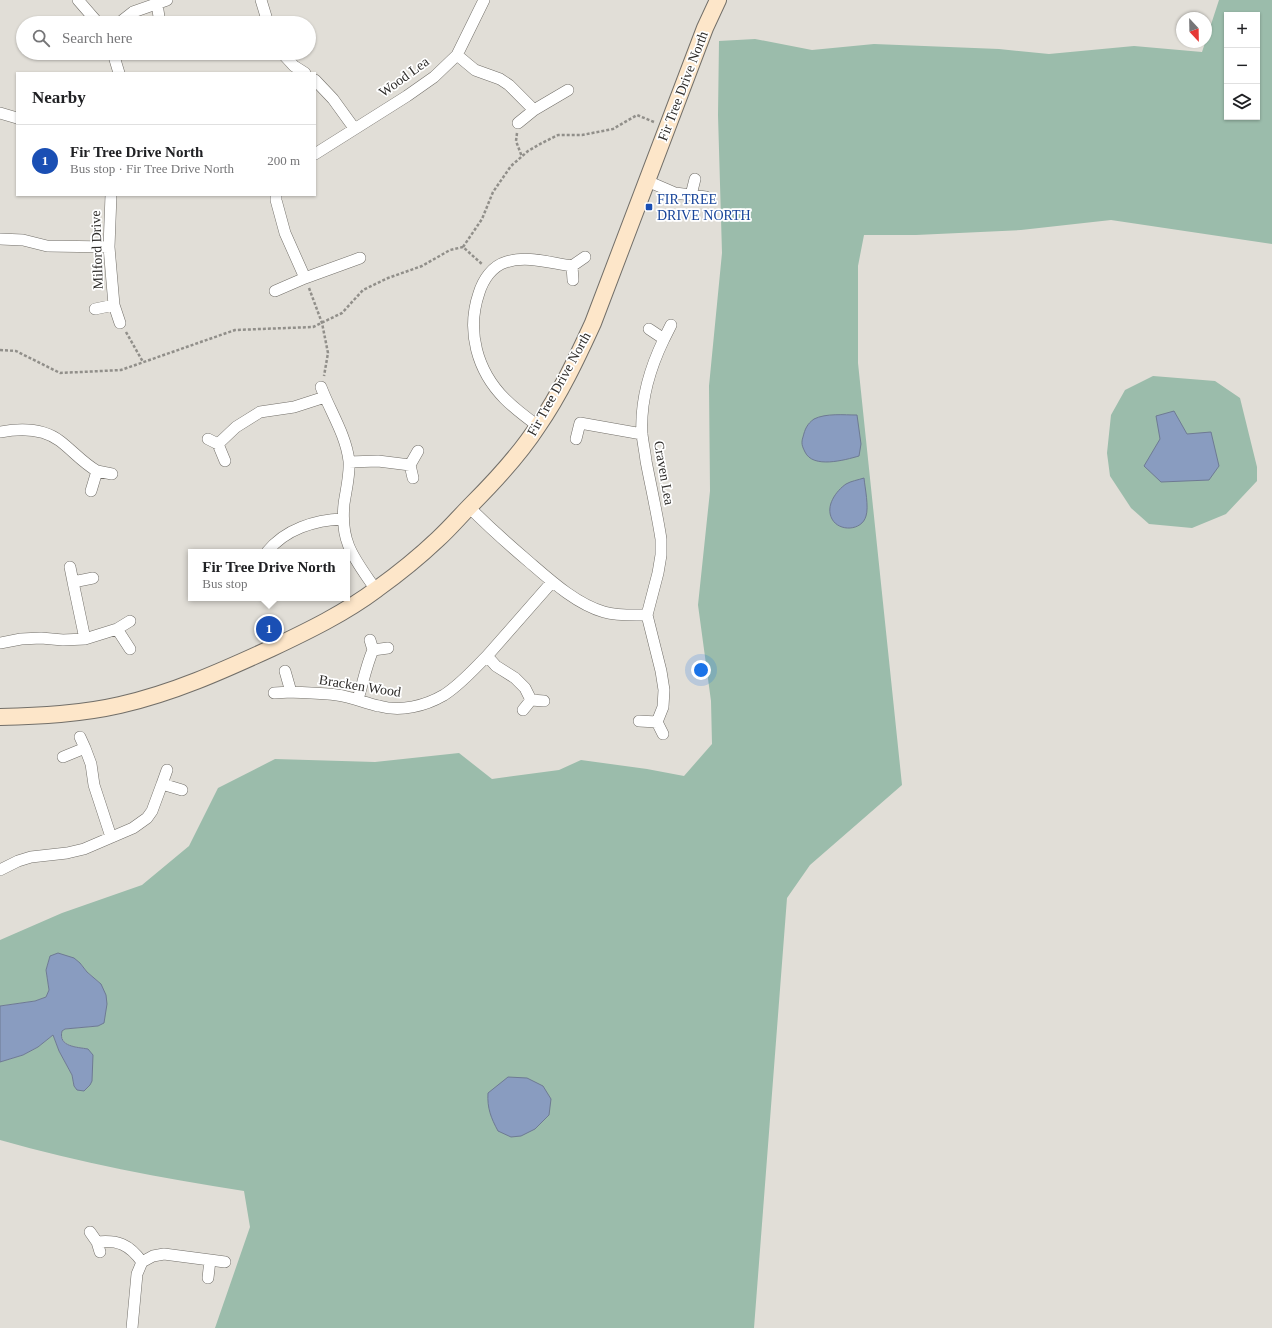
<!DOCTYPE html>
<html lang="en">
<head>
<meta charset="utf-8">
<style>
	body { margin:0; font-family:Georgia,serif; background:#f6f6f6; color:#202124 }
	.controls { position:absolute; right:12px; top:12px; display:grid; overflow:hidden; border-radius:0px; box-shadow:0 1px 3px #0004 }
	.controls button { width:36px; height:36px; display:grid; place-items:center; padding:0; border:0; border-bottom:1px solid #e0e0e0; background:#fff; color:#202124; font:20px sans-serif }
	.compass { position:absolute; left:1176px; top:12px; width:36px; height:36px; border-radius:50%; background:#fff; box-shadow:0 1px 3px #0004; rotate:158deg }
	.you { position:absolute; left:701px; top:670px; width:14px; height:14px; margin:-10px; border:3px solid #fff; border-radius:50%; background:#1a73e8; box-shadow:0 0 0 6px #1a73e833 }
	.badge { display:grid; place-items:center; width:26px; height:26px; border-radius:50%; background:#0b8043; color:#fff; font-size:13px; font-weight:700 }
	.pin { position:absolute; translate:-50% -50%; border:2px solid #fff; box-shadow:0 1px 4px #0006 }
	.popup { position:absolute; left:188px; top:549px; width:162px; height:52px; box-sizing:border-box; display:grid; place-content:center; border-radius:0px; background:#fff; filter:drop-shadow(0 1px 3px #0005); font-size:13px; white-space:nowrap; color:#757577 }
	.popup b { font-size:15px; color:#202124 }
	.popup::after { content:''; position:absolute; left:50%; top:100%; margin-left:-8px; border:8px solid transparent; border-top-color:#fff }
	.list { margin:0; padding:0; list-style:none }
	h2 { display:flex; justify-content:space-between; align-items:center; height:52px; margin:0; padding:0 16px; font-size:17px }
	h2 small { font-size:13px; font-weight:400; color:#757577 }
	.list li { display:grid; grid-template-columns:26px 1fr auto; gap:12px; align-items:center; box-sizing:border-box; height:72px; padding:0 16px; border-top:1px solid #e0e0e0 }
	.list b { display:block; font-size:15px; white-space:nowrap }
	.list p { margin:0; font-size:13px; white-space:nowrap; color:#757577 }
	.list em { font-size:13px; font-style:normal; color:#757577 }
	.icon { flex:none; width:22px; height:22px; fill:none; stroke:currentColor; stroke-width:2; stroke-linecap:round; stroke-linejoin:round }
	.map { position:relative; flex:none; width:1272px; height:1328px; overflow:hidden }
	.search { position:absolute; background:#fff; box-shadow:0 1px 3px #0004; left:16px; top:16px; width:300px; height:44px; display:flex; align-items:center; gap:10px; box-sizing:border-box; padding:0 14px; border-radius:22px; color:#757577; font-size:15px }
	.panel { position:absolute; background:#fff; box-shadow:0 1px 3px #0004; left:16px; top:72px; width:300px; height:124px; border-radius:0px }
	.map>svg:first-child { display:block }
</style>
</head>
<body>
<div class="map">
<svg width="1272" height="1328" viewBox="0 0 1272 1328">
	<rect width="100%" height="100%" fill="#e1ded7"/>
	<path fill="#9bbcab" fill-rule="evenodd" d="M1219,0H1272V244L1111,220L1021,230L916,235H864L858,266V363L902,785L810,865L787,898L754,1328H215L250,1227L244,1191C161,1178 80,1163 0,1140V1062L23,1055L38,1047L53,1035L59,1051L72,1075L74,1086L88,1049C77,1047 59,1047 62,1031L65,1029L98,1026L101,984L87,972L80,963L50,956L46,970L49,990L46,997L35,1001L0,1006V940L62,913L142,885L189,846L218,788L275,759L375,762L459,753L492,779L559,770L581,760L647,769L684,776L712,744L711,701L698,605L710,491L709,386L722,253L718,115L719,41L755,39L812,50L874,44L999,49L1049,54L1134,46L1202,52ZM1227,15H1257V117H1227Z
		M1153,376L1215,381L1240,398L1257,467V481L1226,514L1192,528L1149,524L1131,508L1110,476L1107,453L1111,415L1125,390Z"/>
	<path fill="#899cc0" stroke="#6e7a93" d="M1174,411L1187,434L1211,432L1219,466L1209,480L1161,482L1144,466L1160,439L1156,416Z
		M857,415L861,444L859,456C845,460 813,469 805,452C802,446 801,443 803,437C805,429 807,424 814,419C826,413 844,415 857,415Z
		M864,478C865,488 869,507 866,516C862,531 839,532 832,519C825,506 836,491 846,484C851,481 858,480 864,478Z
		M58,953L74,958L80,963L87,972L101,984L106,995L107,1004L104,1023L98,1026L65,1029L62,1031C58,1047 77,1047 88,1049L93,1055L92,1081L90,1085L84,1091L77,1090L74,1086L72,1075L59,1051L53,1035L38,1047L23,1055L0,1062V1006L35,1001L46,997L49,990L46,970L50,956Z
		M508,1077L527,1078L543,1086L551,1099L549,1115L535,1129L521,1136L511,1137L498,1131C491,1118 487,1108 488,1093Z"/>
	<g fill="none" stroke-linecap="round" stroke-linejoin="round">
		<defs>
			<path id="street" d="M78,0L98,23
				M261,0L268,23
				M157,4L160,23
				M119,23L133,12L167,0
				M113,53L119,73
				M282,53L294,66L305,73
				M457,55L475,70L500,79L509,85L534,110
				M315,80L333,99L354,128
				M0,113L17,118
				M518,123L534,110L568,90
				M315,154L407,96L434,77L457,55L484,0
				M647,181L675,193L691,195L695,179
				M111,195L109,247L114,305
				M276,195V200L285,233L305,278
				M691,195L706,197
				M0,239L23,240L47,246L109,247
				M573,280L572,266L585,257
				M275,291L305,278L360,258
				M95,309L114,305L120,323
				M649,329L664,339L671,325
				M321,387C330,411 346,435 349,461C350,475 346,490 344,504C340,544 355,559 376,590
				M538,426C527,418 515,409 505,399C477,371 466,331 479,293C483,280 492,266 506,262C527,255 550,263 572,266
				M0,432C21,428 43,428 60,441C73,451 83,463 97,471
				M208,439L218,444L236,427L260,412L294,407L325,397
				M576,439L580,423L642,434
				M218,444L225,461
				M349,462L378,461L410,465
				M413,478L410,465L418,451
				M91,491L97,471L112,474
				M469,507C488,526 508,544 528,561C550,580 576,604 604,612C618,616 633,615 647,615
				M267,552C285,529 315,520 343,519
				M70,567L73,582L93,578
				M73,582L85,639
				M370,640L373,650L388,648
				M0,643L21,639L41,638L63,640L85,639L117,629
				M130,649L117,629L130,621
				M487,656L552,582
				M291,692C306,693 322,693 337,695C352,697 365,703 379,706C401,712 425,706 444,695C460,685 474,669 487,656L496,666L515,678L525,688L531,700
				M274,693L291,692L285,671
				M358,699C363,683 366,666 373,650
				M523,710L531,700L544,701
				M639,721L657,722L663,734
				M657,722L663,707L664,690L661,671L647,615L658,573L661,555V539C657,513 651,487 646,461C645,452 643,443 642,434C640,400 650,368 664,339
				M85,748L91,764L94,785L111,837
				M63,757L85,748L80,737
				M167,770L162,784L182,790
				M0,870L18,861L31,857L67,853L84,849L133,828L147,818L152,811L162,784
				M90,1232L97,1242L100,1252
				M97,1242C118,1240 129,1244 142,1262L153,1256L164,1254L210,1260
				M208,1278L210,1260L225,1262
				M132,1328L137,1274L142,1262"/>
			<path id="secondary" d="M0,717C40,716 81,714 120,705C173,693 222,671 272,648C308,631 345,613 377,589C398,574 419,557 438,539C450,528 461,515 472,504C496,480 520,454 538,426C560,394 577,358 593,323L705,28L718,0"/>
		</defs>
		<use href="#street" stroke="#726f69" stroke-width="12"/>
		<use href="#secondary" stroke="#726f69" stroke-width="18"/>
		<path stroke="#918f8a" stroke-width="2.5" stroke-dasharray="3 2" stroke-linecap="butt" d="M517,133L516,141L522,157
			M463,247L482,219L493,192L511,166L528,151L542,143L558,135H582L613,129L637,115L654,122
			M309,288L322,323L328,353L324,376
			M126,332L143,362
			M0,350L16,351L60,373L121,370L235,330L313,327L342,313L363,290L388,278L422,266L450,250L463,247L483,265"/>
		<use href="#street" stroke="#fff" stroke-width="11"/>
		<use href="#secondary" stroke="#fde6c9" stroke-width="16"/>
	</g>
	<rect fill="#1a4fb4" stroke="#fff" stroke-width="1.5" x="645" y="203" width="8" height="8" rx="2"/>
	<g text-anchor="middle" dominant-baseline="central" stroke-width="3.5" stroke-linejoin="round" paint-order="stroke">
		<g font-size="14" fill="#2e2c2a" stroke="#fff">
			<text transform="translate(404 77) rotate(-36)">Wood Lea</text>
			<text transform="translate(683 86) rotate(-69)">Fir Tree Drive North</text>
			<text transform="translate(97 250) rotate(-92)">Milford Drive</text>
			<text transform="translate(559 384) rotate(-61)">Fir Tree Drive North</text>
			<text transform="translate(664 473) rotate(80)">Craven Lea</text>
			<text transform="translate(360 686) rotate(9)">Bracken Wood</text>
		</g>
		<g font-size="14" fill="#164399" stroke="#fff" text-anchor="start">
			<text x="657" y="199">FIR TREE<tspan x="657" dy="16">DRIVE NORTH</tspan></text>
		</g>
	</g>
</svg>
<div class="controls">
<button>+</button>
<button>−</button>
<button><svg class="icon" aria-label="layers" viewBox="0 0 24 24"><path d="M12 4l9 5-9 5-9-5zM3 14l9 5 9-5"/></svg></button>
</div>
<svg class="compass" viewBox="-18 -18 36 36"><path d="M0-13l5 13h-10z" fill="#e53935"/><path d="M0 13l5-13h-10z" fill="#757577"/></svg>
<div class="you"></div>
<div class="pin badge" style="left:269px;top:629px;background:#1a4fb4">1</div>
<div class="popup"><b>Fir Tree Drive North</b>Bus stop</div>
<div class="search"><svg class="icon" aria-label="search" viewBox="0 0 24 24"><circle cx="10" cy="10" r="6"/><path d="M15 15l6 6"/></svg>Search here</div>
<section class="panel">
<h2>Nearby<small></small></h2>
<ul class="list">
<li><span class="badge" style="background:#1a4fb4">1</span><div><b>Fir Tree Drive North</b><p>Bus stop · Fir Tree Drive North</p></div><em>200 m</em></li>
</ul>
</section>
</div>
</body>
</html>
